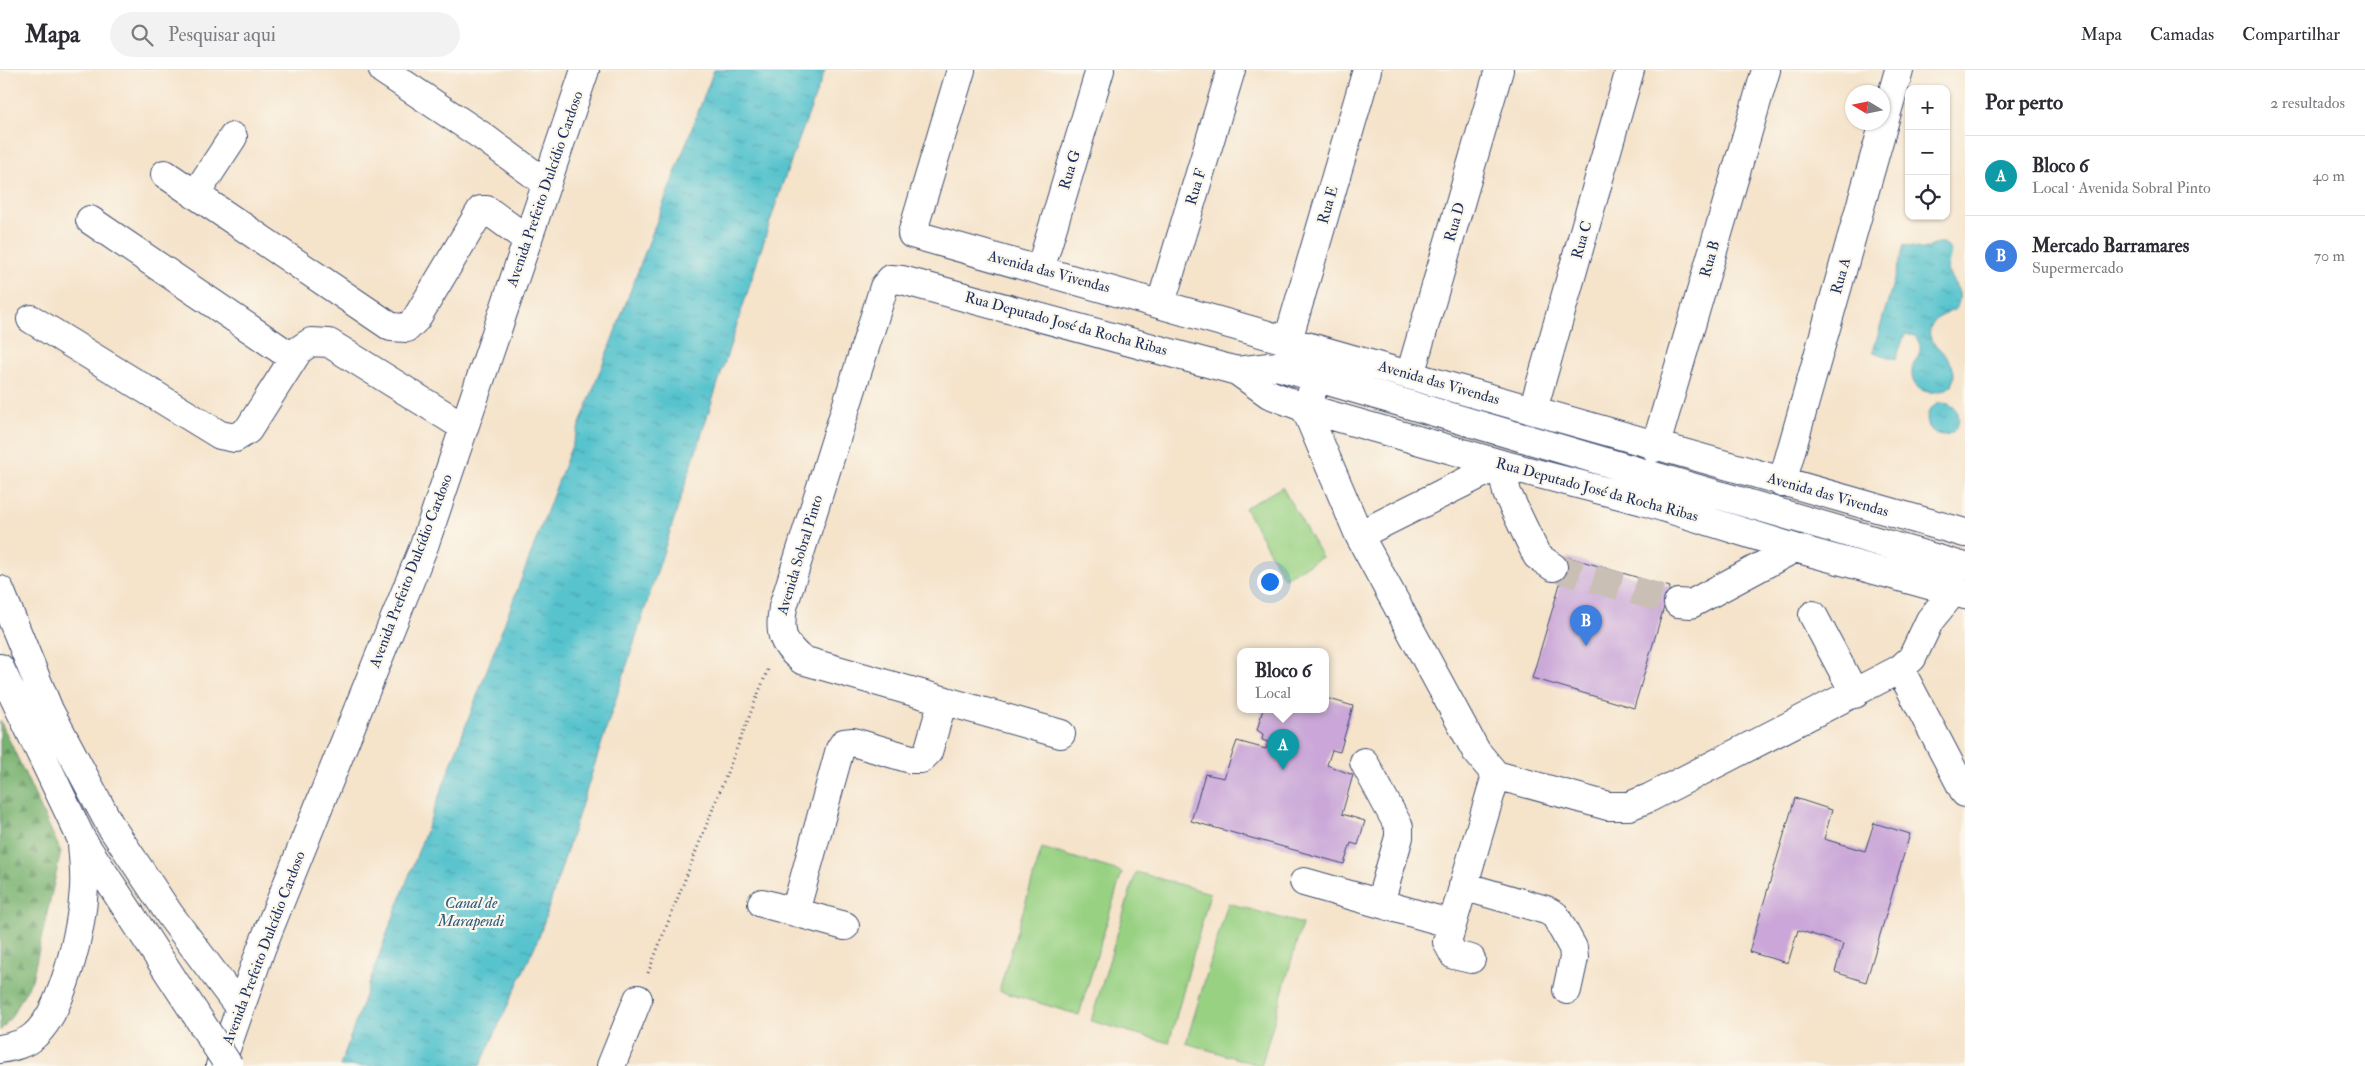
<!DOCTYPE html>
<html lang="pt">
<head>
<meta charset="utf-8">
<style>
	body { margin:0; font-family:"IM FELL Double Pica",serif; background:#f2f2f3; color:#2b2b33 }
	.controls { position:absolute; right:15px; top:15px; display:grid; overflow:hidden; border-radius:10px; box-shadow:0 1px 4px #0004 }
	.controls button { width:45px; height:45px; display:grid; place-items:center; padding:0; border:0; border-bottom:1px solid #e1e1e2; background:#fff; color:#2b2b33; font:25px sans-serif }
	.compass { position:absolute; left:1845px; top:15px; width:45px; height:45px; border-radius:50%; background:#fff; box-shadow:0 1px 4px #0004; rotate:280deg }
	.you { position:absolute; left:1269px; top:511px; width:18px; height:18px; margin:-12px; border:4px solid #fff; border-radius:50%; background:#1a73e8; box-shadow:0 0 0 8px #1a73e833 }
	.badge { display:grid; place-items:center; width:32px; height:32px; border-radius:50%; background:#b45309; color:#fff; font-size:16px; font-weight:700 }
	.pin { position:absolute; translate:-50% -41px; filter:drop-shadow(0 1px 2px #0008) }
	.pin::after { content:''; position:absolute; top:26px; width:18px; height:15px; background:inherit; clip-path:polygon(0 0,100% 0,50% 100%) }
	.popup { position:absolute; left:1237px; top:578px; width:92px; height:65px; box-sizing:border-box; display:grid; place-content:center; border-radius:10px; background:#fff; filter:drop-shadow(0 1px 4px #0005); font-size:16px; white-space:nowrap; color:#7c7c81 }
	.popup b { font-size:19px; color:#2b2b33 }
	.popup::after { content:''; position:absolute; left:50%; top:100%; margin-left:-10px; border:10px solid transparent; border-top-color:#fff }
	.list { margin:0; padding:0; list-style:none }
	h2 { display:flex; justify-content:space-between; align-items:center; height:65px; margin:0; padding:0 20px; font-size:21px }
	h2 small { font-size:16px; font-weight:400; color:#7c7c81 }
	.list li { display:grid; grid-template-columns:32px 1fr auto; gap:15px; align-items:center; box-sizing:border-box; height:80px; padding:0 20px; border-top:1px solid #e1e1e2 }
	.list b { display:block; font-size:19px; white-space:nowrap }
	.list p { margin:0; font-size:16px; white-space:nowrap; color:#7c7c81 }
	.list em { font-size:16px; font-style:normal; color:#7c7c81 }
	.icon { flex:none; width:28px; height:28px; fill:none; stroke:currentColor; stroke-width:2; stroke-linecap:round; stroke-linejoin:round }
	.map { position:relative; flex:none; width:1965px; height:996px; overflow:hidden }
	header { display:flex; align-items:center; gap:30px; box-sizing:border-box; height:70px; padding:0 25px; background:#fff; border-bottom:1px solid #e1e1e2 }
	header strong { font-size:24px }
	nav { display:flex; gap:28px; margin-inline-start:auto; font-size:18px }
	.search { width:350px; height:45px; background:#f2f2f3; display:flex; align-items:center; gap:12px; box-sizing:border-box; padding:0 18px; border-radius:28px; color:#7c7c81; font-size:19px }
	main { display:flex }
	aside { flex:1; background:#fff }
	.map>svg:first-child { display:block }
</style>
</head>
<body>
<header>
<strong>Mapa</strong>
<div class="search"><svg class="icon" aria-label="search" viewBox="0 0 24 24"><circle cx="10" cy="10" r="6"/><path d="M15 15l6 6"/></svg>Pesquisar aqui</div>
<nav><a>Mapa</a><a>Camadas</a><a>Compartilhar</a></nav>
</header>
<main>
<div class="map">
<svg width="1965" height="996" viewBox="0 0 1965 996">
	<defs>
		<pattern id="forest-firs" width="22" height="20" patternUnits="userSpaceOnUse" patternTransform="scale(1.25)"><rect width="22" height="20" fill="#7ab371"/><path d="M5 1l3.5 6h-7zM16 11l3.5 6h-7z" fill="#639260"/></pattern>
		<pattern id="water-ripples" width="26" height="14" patternUnits="userSpaceOnUse" patternTransform="scale(1.25)"><rect width="26" height="14" fill="#56c3cd"/><path d="M2 4q2-2 4 0t4 0M15 11q2-2 4 0t4 0" fill="none" stroke="#469faa"/></pattern>
	</defs>
	<rect width="100%" height="100%" fill="#fbf7ec"/>
	<filter id="ink" filterUnits="userSpaceOnUse"><feTurbulence type="fractalNoise" baseFrequency=".02" numOctaves="2"/><feDisplacementMap in="SourceGraphic" scale="10" xChannelSelector="R" yChannelSelector="G"/><feConvolveMatrix kernelMatrix="1 2 1 2 8 2 1 2 1" color-interpolation-filters="sRGB"/></filter>
	<filter id="wash" filterUnits="userSpaceOnUse"><feTurbulence type="fractalNoise" baseFrequency=".0096" numOctaves="4" result="noise"/><feDisplacementMap in="SourceGraphic" scale="20" xChannelSelector="R" yChannelSelector="G"/><feGaussianBlur stdDeviation="1.12" result="paint"/><feColorMatrix in="noise" values="0 0 0 0 0 0 0 0 0 0 0 0 0 0 0 0 0 1.4 0 .05"/><feComposite in="paint" operator="in"/></filter>
	<g filter="url(#wash)">
		<rect width="100%" height="100%" fill="#f5e3ca"/>
		<path fill="url(#forest-firs)" stroke="#4a7168" d="M0,650L61,782L32,910L11,947L0,961Z"/>
		<path fill="#99d183" stroke="#5a8070" d="M1282,417L1322,487L1284,508L1245,438Z
			M1042,778L1122,802L1079,945L999,921Z
			M1136,802L1210,823L1169,973L1091,951Z
			M1228,833L1302,854L1261,996L1186,973Z"/>
		<path fill="url(#water-ripples)" stroke="#387996" d="M714,0H825L782,115L539,867L480,996H340L385,869Z
			M1937,173H1944L1951,181L1947,200C1954,216 1965,221 1956,239C1950,242 1943,244 1938,248C1909,275 1965,280 1952,315C1938,327 1911,325 1912,302C1912,293 1919,288 1920,280C1921,275 1918,270 1915,266L1905,264L1896,289L1873,282L1904,175L1924,180Z
			M1927 349a16 16 0 1 1 32 0a16 16 0 1 1-32 0Z"/>
		<g id="blocks">
			<path fill="#caa7d8" d="M1568,487L1670,517L1634,638L1532,608Z
				M1326,628L1353,636L1340,682L1332,680L1327,695L1353,705L1342,744L1365,751L1358,775L1351,773L1344,794L1191,751L1205,704L1224,708L1237,671L1266,679L1268,672L1262,670L1263,664L1257,660L1263,639H1326Z
				M1795,728L1832,740L1824,769L1865,781L1874,753L1910,764L1866,912L1835,902L1843,874L1798,860L1788,893L1749,882Z"/>
		</g>
	</g>
	<g filter="url(#ink)">
		<use href="#blocks" fill-opacity="0" stroke="#3c4a6e" stroke-width="1"/>
		<g fill="none" stroke-linecap="round" stroke-linejoin="round">
			<path stroke="#c9bfb4" stroke-width="28" stroke-dasharray="28 14" stroke-linecap="butt" d="M1553,497L1678,533"/>
			<defs>
				<path id="minor" d="M383,0L482,66L547,114
					M961,0L912,164C1263,262 1613,366 1965,463
					M165,104L391,257L407,258L416,249L481,140H487L528,170
					M195,125L233,67
					M90,150L293,288
					M1040,200L1100,0
					M1161,233L1231,0
					M31,249L220,365L235,368L248,360L299,280L311,272L329,273L464,357
					M1288,270L1367,0
					M1237,301L1277,296L1965,497
					M1410,305L1499,0
					M1318,308L1305,338L1359,465L1476,681L1496,705L1608,736H1629L1649,728L1900,599L1912,588L1930,550L1953,522
					M1533,340L1630,0
					M1655,378L1766,0
					M1782,413L1899,0
					M1359,465L1501,394L1507,423L1537,486L1553,497
					M0,520L49,640L110,755L170,845L239,937
					M1678,533L1691,534L1795,478
					M1813,545L1855,624
					M0,598L82,770L195,943
					M1900,599L1965,723
					M1061,664L802,590C781,573 779,562 783,537L884,217L891,209L902,210L1237,301L1269,324L1305,338L1501,394L1643,431L1795,478L1965,525
					M1364,692L1399,757V767L1380,833
					M1304,812L1452,854
					M1463,816L1546,840L1555,845L1573,878L1574,888L1567,920
					M762,833L845,856
					M795,842L840,679L844,673L853,672L911,689H921L928,682L943,630
					M1471,889L1454,885L1447,872L1496,705
					M0,979C12,977 26,974 35,965C64,939 82,857 84,818C85,804 83,788 82,773
					M220,996L261,879L424,476L585,0
					M611,996L638,929"/>
			</defs>
			<use href="#minor" stroke="#3c4a6e" stroke-width="30"/>
			<path stroke="#3c4a6e" stroke-width="3" stroke-dasharray="1 4" stroke-linecap="butt" d="M648,903L768,599"/>
			<use href="#minor" stroke="#fff" stroke-width="28"/>
			<defs>
				<path id="minor-bridge" d="M195,943L229,996"/>
			</defs>
			<use href="#minor-bridge" stroke="#3c4a6e" stroke-width="30" stroke-linecap="butt"/>
			<use href="#minor-bridge" stroke="#fff" stroke-width="28"/>
		</g>
	</g>
	<g text-anchor="middle" dominant-baseline="central" stroke-width="4.5" stroke-linejoin="round" paint-order="stroke">
		<g font-size="15" fill="#1b2f5e" stroke="#fbf7ec">
			<text transform="translate(1070 100) rotate(-73)">Rua G</text>
			<text transform="translate(1196 117) rotate(-73)">Rua F</text>
			<text transform="translate(545 119) rotate(-71)">Avenida Prefeito Dulcídio Cardoso</text>
			<text transform="translate(1328 135) rotate(-74)">Rua E</text>
			<text transform="translate(1455 152) rotate(-74)">Rua D</text>
			<text transform="translate(1582 170) rotate(-74)">Rua C</text>
			<text transform="translate(1710 189) rotate(-74)">Rua B</text>
			<text transform="translate(1049 202) rotate(15)">Avenida das Vivendas</text>
			<text transform="translate(1841 206) rotate(-74)">Rua A</text>
			<text transform="translate(1066 254) rotate(15)">Rua Deputado José da Rocha Ribas</text>
			<text transform="translate(1439 313) rotate(16)">Avenida das Vivendas</text>
			<text transform="translate(1597 420) rotate(15)">Rua Deputado José da Rocha Ribas</text>
			<text transform="translate(1828 425) rotate(16)">Avenida das Vivendas</text>
			<text transform="translate(800 485) rotate(-73)">Avenida Sobral Pinto</text>
			<text transform="translate(411 501) rotate(-69)">Avenida Prefeito Dulcídio Cardoso</text>
			<text transform="translate(264 878) rotate(-69)">Avenida Prefeito Dulcídio Cardoso</text>
		</g>
		<g font-size="16" font-style="italic" fill="#2d5b7f" stroke="#fbf7ec">
			<text x="471" y="833">Canal de<tspan x="471" dy="18">Marapendi</tspan></text>
		</g>
	</g>
</svg>
<div class="controls">
<button>+</button>
<button>−</button>
<button><svg class="icon" aria-label="locate" viewBox="0 0 24 24"><circle cx="12" cy="12" r="6"/><path d="M12 2v4M12 18v4M2 12h4M18 12h4"/></svg></button>
</div>
<svg class="compass" viewBox="-18 -18 36 36"><path d="M0-13l5 13h-10z" fill="#e53935"/><path d="M0 13l5-13h-10z" fill="#7c7c81"/></svg>
<div class="you"></div>
<div class="pin badge" style="left:1283px;top:700px;background:#0f9aa8">A</div>
<div class="popup"><b>Bloco 6</b>Local</div>
<div class="pin badge" style="left:1586px;top:576px;background:#3f7fe0">B</div>
</div>
<aside>
<h2>Por perto<small>2 resultados</small></h2>
<ul class="list">
<li><span class="badge" style="background:#0f9aa8">A</span><div><b>Bloco 6</b><p>Local · Avenida Sobral Pinto</p></div><em>40 m</em></li>
<li><span class="badge" style="background:#3f7fe0">B</span><div><b>Mercado Barramares</b><p>Supermercado</p></div><em>70 m</em></li>
</ul>
</aside>
</main>
</body>
</html>
